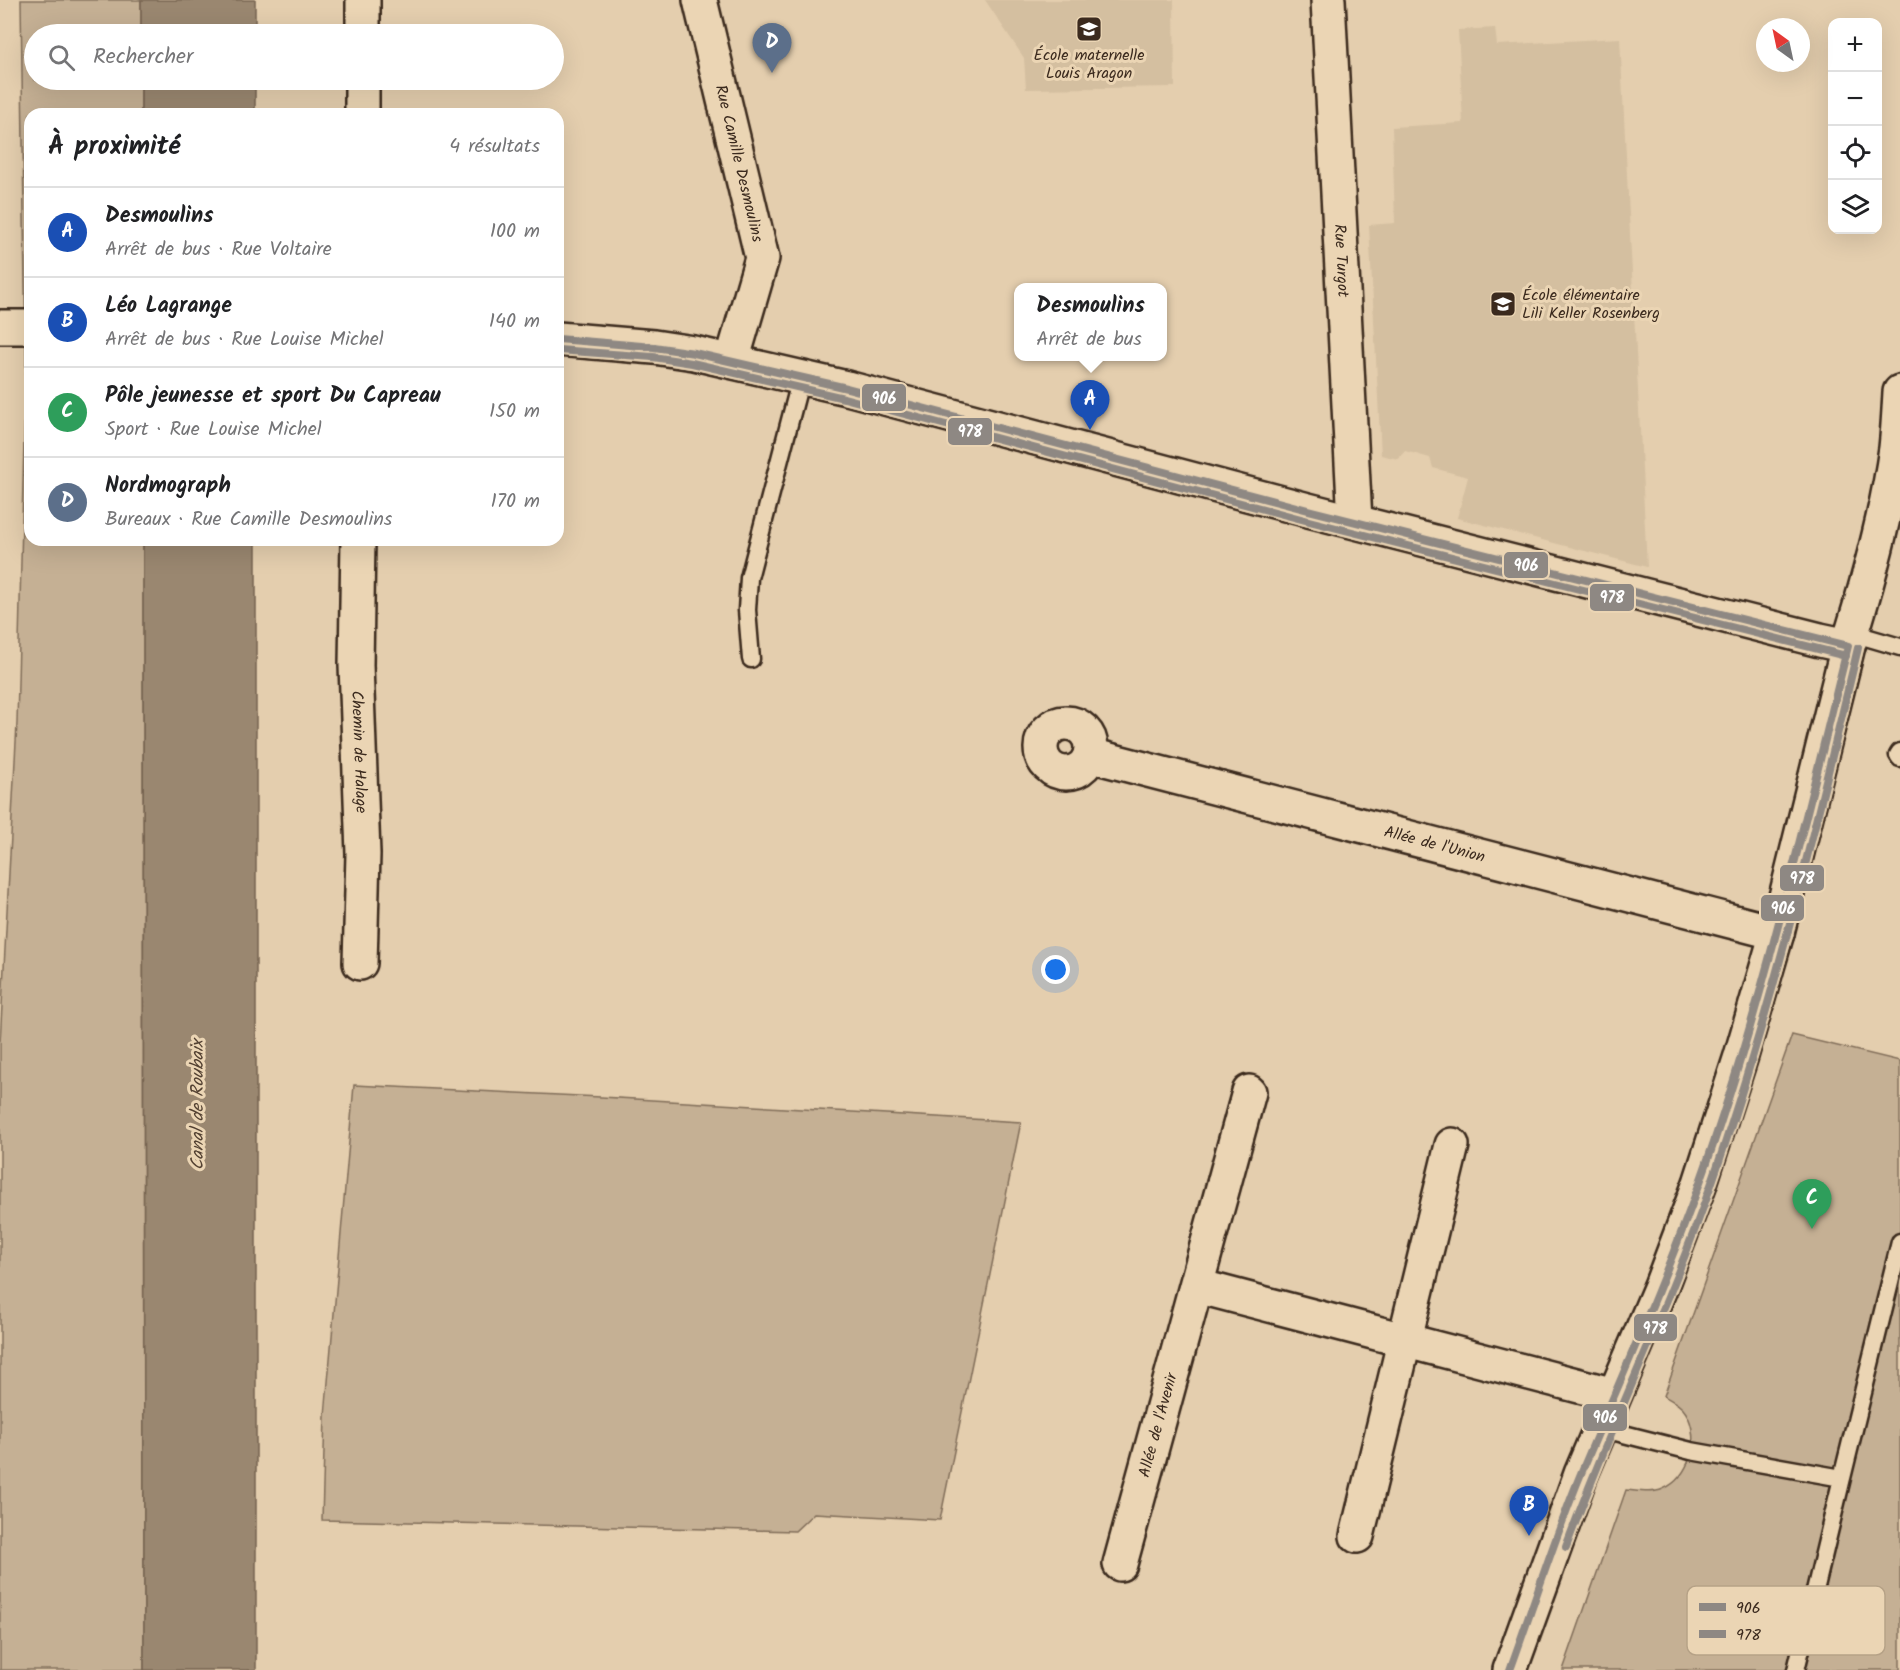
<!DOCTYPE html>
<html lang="fr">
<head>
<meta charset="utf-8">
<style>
	body { margin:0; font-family:Kalam,sans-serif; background:#f6f6f6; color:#202124 }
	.controls { position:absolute; right:18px; top:18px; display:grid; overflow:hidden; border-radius:12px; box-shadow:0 6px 24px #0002 }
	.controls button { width:54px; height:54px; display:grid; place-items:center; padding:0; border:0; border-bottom:2px solid #e0e0e0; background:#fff; color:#202124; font:30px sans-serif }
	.compass { position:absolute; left:1756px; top:18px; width:54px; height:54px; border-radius:50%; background:#fff; box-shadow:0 6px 24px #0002; rotate:327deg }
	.you { position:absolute; left:1056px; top:970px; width:21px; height:21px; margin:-15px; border:4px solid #fff; border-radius:50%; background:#1a73e8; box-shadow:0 0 0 9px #1a73e833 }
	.badge { display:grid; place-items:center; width:39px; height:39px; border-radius:50%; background:#0f766e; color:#fff; font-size:20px; font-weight:700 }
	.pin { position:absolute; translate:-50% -50px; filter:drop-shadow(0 2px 3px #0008) }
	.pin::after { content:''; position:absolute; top:32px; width:21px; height:18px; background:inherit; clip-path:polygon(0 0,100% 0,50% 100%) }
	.popup { position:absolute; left:1014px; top:283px; width:153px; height:78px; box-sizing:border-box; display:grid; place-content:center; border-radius:12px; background:#fff; filter:drop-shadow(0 2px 4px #0005); font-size:20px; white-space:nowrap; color:#757577 }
	.popup b { font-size:22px; color:#202124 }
	.popup::after { content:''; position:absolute; left:50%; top:100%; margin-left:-12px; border:12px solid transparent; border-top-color:#fff }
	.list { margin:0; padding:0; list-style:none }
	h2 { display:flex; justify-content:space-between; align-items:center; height:78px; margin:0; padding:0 24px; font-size:26px }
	h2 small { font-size:20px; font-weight:400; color:#757577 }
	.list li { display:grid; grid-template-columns:39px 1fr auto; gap:18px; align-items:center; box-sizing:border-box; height:90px; padding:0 24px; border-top:2px solid #e0e0e0 }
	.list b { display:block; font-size:22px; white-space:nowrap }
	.list p { margin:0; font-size:20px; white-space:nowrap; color:#757577 }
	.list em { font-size:20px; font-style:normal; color:#757577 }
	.icon { flex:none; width:33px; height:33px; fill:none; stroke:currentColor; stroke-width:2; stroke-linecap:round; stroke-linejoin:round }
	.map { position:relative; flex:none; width:1900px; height:1670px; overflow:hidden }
	.search { position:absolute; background:#fff; box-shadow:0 6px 24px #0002; left:24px; top:24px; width:540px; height:66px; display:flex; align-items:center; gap:15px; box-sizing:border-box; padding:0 21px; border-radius:33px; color:#757577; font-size:22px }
	.panel { position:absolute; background:#fff; box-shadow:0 6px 24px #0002; left:24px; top:108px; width:540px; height:438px; border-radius:18px }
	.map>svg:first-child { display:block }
</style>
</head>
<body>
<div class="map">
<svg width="1900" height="1670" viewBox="0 0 1900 1670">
	<rect width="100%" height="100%" fill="#e4ceae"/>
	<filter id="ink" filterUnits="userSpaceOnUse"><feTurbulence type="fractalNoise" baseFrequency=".0167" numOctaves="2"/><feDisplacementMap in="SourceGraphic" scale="12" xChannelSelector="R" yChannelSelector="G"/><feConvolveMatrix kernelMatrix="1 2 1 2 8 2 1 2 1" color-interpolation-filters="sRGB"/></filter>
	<g filter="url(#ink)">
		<path fill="#d4bfa0" d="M985,0H1174L1175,87L1026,89L1024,58Z
			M1495,28L1497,45L1620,38L1647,567L1457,518L1468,477L1433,468L1430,458L1405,451L1398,459L1381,455L1369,225L1395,223L1392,127L1463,123L1458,30Z"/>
		<path fill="#c5b094" stroke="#806d59" stroke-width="1.5" d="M21,0H141V34H34V80H141V114H30V540H143L144,1670H0V1043L17,723L26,360Z
			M1792,1035L1900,1061V1670H1563L1626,1490C1638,1491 1652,1494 1663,1489C1690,1478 1701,1438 1686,1413C1681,1405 1673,1401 1664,1396Z
			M354,1085L601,1097L1021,1122L940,1520L814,1513L795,1531L322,1520L325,1416Z"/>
		<path fill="#9a876f" stroke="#74624f" stroke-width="1.5" d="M141,0H255V34H141Z
			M141,80H255V114H141Z
			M143,540H256V1670H144Z"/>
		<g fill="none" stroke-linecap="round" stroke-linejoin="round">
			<defs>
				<path id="service" d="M1852,633L1900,647
					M751,659L747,610L749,578L801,378
					M1900,752L1898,755L1900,758
					M1600,1428L1691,1451L1842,1478L1900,1242
					M1796,1670L1842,1478"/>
				<g id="minor">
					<path id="s1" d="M700,0L762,258L732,361"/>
					<path id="s2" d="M1328,0L1355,521"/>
					<path d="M363,34V0"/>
					<path d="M362,114V80"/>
					<path id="s3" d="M358,540L356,665L363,854L360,963"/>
					<circle cx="1066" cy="748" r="25"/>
					<path id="s4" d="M1090,755L1777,933"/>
					<path d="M1197,1286L1614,1395"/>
					<path d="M1357,1536L1452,1145"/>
					<path id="s5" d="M1120,1564L1249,1092"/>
				</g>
				<path id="tertiary" d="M0,327H30
					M558,339L654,347L694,353L847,388L1308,510L1820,640L1848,646
					M1510,1670L1581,1474L1661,1286L1700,1183L1741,1056L1777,933L1848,646C1868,582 1887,514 1896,448C1898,429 1899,411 1900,392"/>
			</defs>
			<use href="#service" stroke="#3b2a1e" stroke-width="21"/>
			<use href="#minor" stroke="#3b2a1e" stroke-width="38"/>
			<use href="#tertiary" stroke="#3b2a1e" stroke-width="38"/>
			<use href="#service" stroke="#ebd5b4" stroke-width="16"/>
			<use href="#minor" stroke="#ebd5b4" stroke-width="33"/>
			<use href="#tertiary" stroke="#ebd5b4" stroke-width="33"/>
			<defs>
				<path id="bus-1" d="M558,339L654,347L694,353L847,388L1308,510L1848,646
					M1510,1670C1534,1604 1555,1536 1582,1471C1622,1376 1664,1282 1699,1185C1762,1009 1803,827 1848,646"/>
				<path id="bus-2" d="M558,350L653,357L692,363L844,398L1305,520L1846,656
					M1566,1547C1611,1425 1668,1308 1711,1185C1772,1010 1815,828 1858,648"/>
			</defs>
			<use href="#bus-1" stroke="#ebd5b4" stroke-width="12"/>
			<use href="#bus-2" stroke="#ebd5b4" stroke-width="12"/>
			<use href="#bus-1" stroke="#8e8883" stroke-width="8"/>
			<use href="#bus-2" stroke="#8e8883" stroke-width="8"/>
		</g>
	</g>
	<defs>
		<symbol id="school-square" viewBox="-11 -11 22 22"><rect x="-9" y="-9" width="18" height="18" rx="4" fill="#3b2a1e" stroke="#ebd5b4"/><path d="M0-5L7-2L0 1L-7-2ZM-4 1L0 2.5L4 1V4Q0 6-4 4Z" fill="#fff"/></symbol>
	</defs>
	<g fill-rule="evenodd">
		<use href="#school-square" x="1074" y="14" width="30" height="30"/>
		<use href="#school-square" x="1488" y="289" width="30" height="30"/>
	</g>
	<g text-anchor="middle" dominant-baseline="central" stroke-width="6" stroke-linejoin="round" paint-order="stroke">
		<g font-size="16" fill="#3b2a1e" stroke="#ebd5b4">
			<text x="1089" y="55">École maternelle<tspan x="1089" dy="18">Louis Aragon</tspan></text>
			<text x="1522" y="295" text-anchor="start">École élémentaire<tspan x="1522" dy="18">Lili Keller Rosenberg</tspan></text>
		</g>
		<g font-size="16" fill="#3b2a1e" stroke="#ebd5b4">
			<text stroke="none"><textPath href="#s1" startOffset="168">Rue Camille Desmoulins</textPath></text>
			<text stroke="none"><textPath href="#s2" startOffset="261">Rue Turgot</textPath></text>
			<text stroke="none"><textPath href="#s3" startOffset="212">Chemin de Halage</textPath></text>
			<text stroke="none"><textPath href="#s4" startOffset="356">Allée de l'Union</textPath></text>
			<text stroke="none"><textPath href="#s5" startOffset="144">Allée de l'Avenir</textPath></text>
		</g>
		<g font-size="18" font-style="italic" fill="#534132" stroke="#ebd5b4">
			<text transform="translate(198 1105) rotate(-90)">Canal de Roubaix</text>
		</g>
	</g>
	<rect x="1687" y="1586" width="198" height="69" rx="9" fill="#ebd5b4" stroke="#b6a287" stroke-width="1.5"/>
	<rect x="1699" y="1603" width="27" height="8" fill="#8e8883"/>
	<rect x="1699" y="1630" width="27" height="8" fill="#8e8883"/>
	<g font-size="16" fill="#3b2a1e">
		<text x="1736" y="1613">906</text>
		<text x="1736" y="1640">978</text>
	</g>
	<g stroke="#ebd5b4" stroke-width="2">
		<rect x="861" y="383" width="46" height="29" rx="6" fill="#8e8883"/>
		<rect x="947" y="417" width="46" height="29" rx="6" fill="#8e8883"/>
		<rect x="1503" y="551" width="46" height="28" rx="6" fill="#8e8883"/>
		<rect x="1589" y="583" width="46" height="29" rx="6" fill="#8e8883"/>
		<rect x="1779" y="864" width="46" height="28" rx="6" fill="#8e8883"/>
		<rect x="1760" y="894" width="45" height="28" rx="6" fill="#8e8883"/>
		<rect x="1633" y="1313" width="45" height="29" rx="6" fill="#8e8883"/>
		<rect x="1582" y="1403" width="46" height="29" rx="6" fill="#8e8883"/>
	</g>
	<g font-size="16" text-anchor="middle" font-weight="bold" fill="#fff">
		<text x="884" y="404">906</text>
		<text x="970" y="437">978</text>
		<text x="1526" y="571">906</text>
		<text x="1612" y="603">978</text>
		<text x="1802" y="884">978</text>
		<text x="1783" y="914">906</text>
		<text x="1655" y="1334">978</text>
		<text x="1605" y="1423">906</text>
	</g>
</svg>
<div class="controls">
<button>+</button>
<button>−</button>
<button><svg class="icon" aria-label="locate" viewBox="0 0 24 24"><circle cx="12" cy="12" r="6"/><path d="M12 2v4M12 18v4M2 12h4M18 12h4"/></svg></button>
<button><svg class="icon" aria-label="layers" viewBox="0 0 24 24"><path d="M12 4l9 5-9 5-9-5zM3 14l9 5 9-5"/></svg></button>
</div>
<svg class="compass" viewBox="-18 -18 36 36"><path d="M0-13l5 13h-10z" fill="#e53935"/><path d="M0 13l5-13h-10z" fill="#757577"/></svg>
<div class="you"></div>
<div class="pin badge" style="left:1090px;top:430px;background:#1a4fb4">A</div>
<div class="popup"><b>Desmoulins</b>Arrêt de bus</div>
<div class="pin badge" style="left:1529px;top:1536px;background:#1a4fb4">B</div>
<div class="pin badge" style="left:1812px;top:1229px;background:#2e9e5b">C</div>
<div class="pin badge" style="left:772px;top:73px;background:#5c6f8a">D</div>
<div class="search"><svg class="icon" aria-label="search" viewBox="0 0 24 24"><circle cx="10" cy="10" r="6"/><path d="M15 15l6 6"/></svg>Rechercher</div>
<section class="panel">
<h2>À proximité<small>4 résultats</small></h2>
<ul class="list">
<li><span class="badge" style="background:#1a4fb4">A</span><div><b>Desmoulins</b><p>Arrêt de bus · Rue Voltaire</p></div><em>100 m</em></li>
<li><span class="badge" style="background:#1a4fb4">B</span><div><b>Léo Lagrange</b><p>Arrêt de bus · Rue Louise Michel</p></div><em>140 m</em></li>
<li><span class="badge" style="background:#2e9e5b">C</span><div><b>Pôle jeunesse et sport Du Capreau</b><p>Sport · Rue Louise Michel</p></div><em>150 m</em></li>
<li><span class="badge" style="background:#5c6f8a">D</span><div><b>Nordmograph</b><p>Bureaux · Rue Camille Desmoulins</p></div><em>170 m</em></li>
</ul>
</section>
</div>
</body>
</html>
